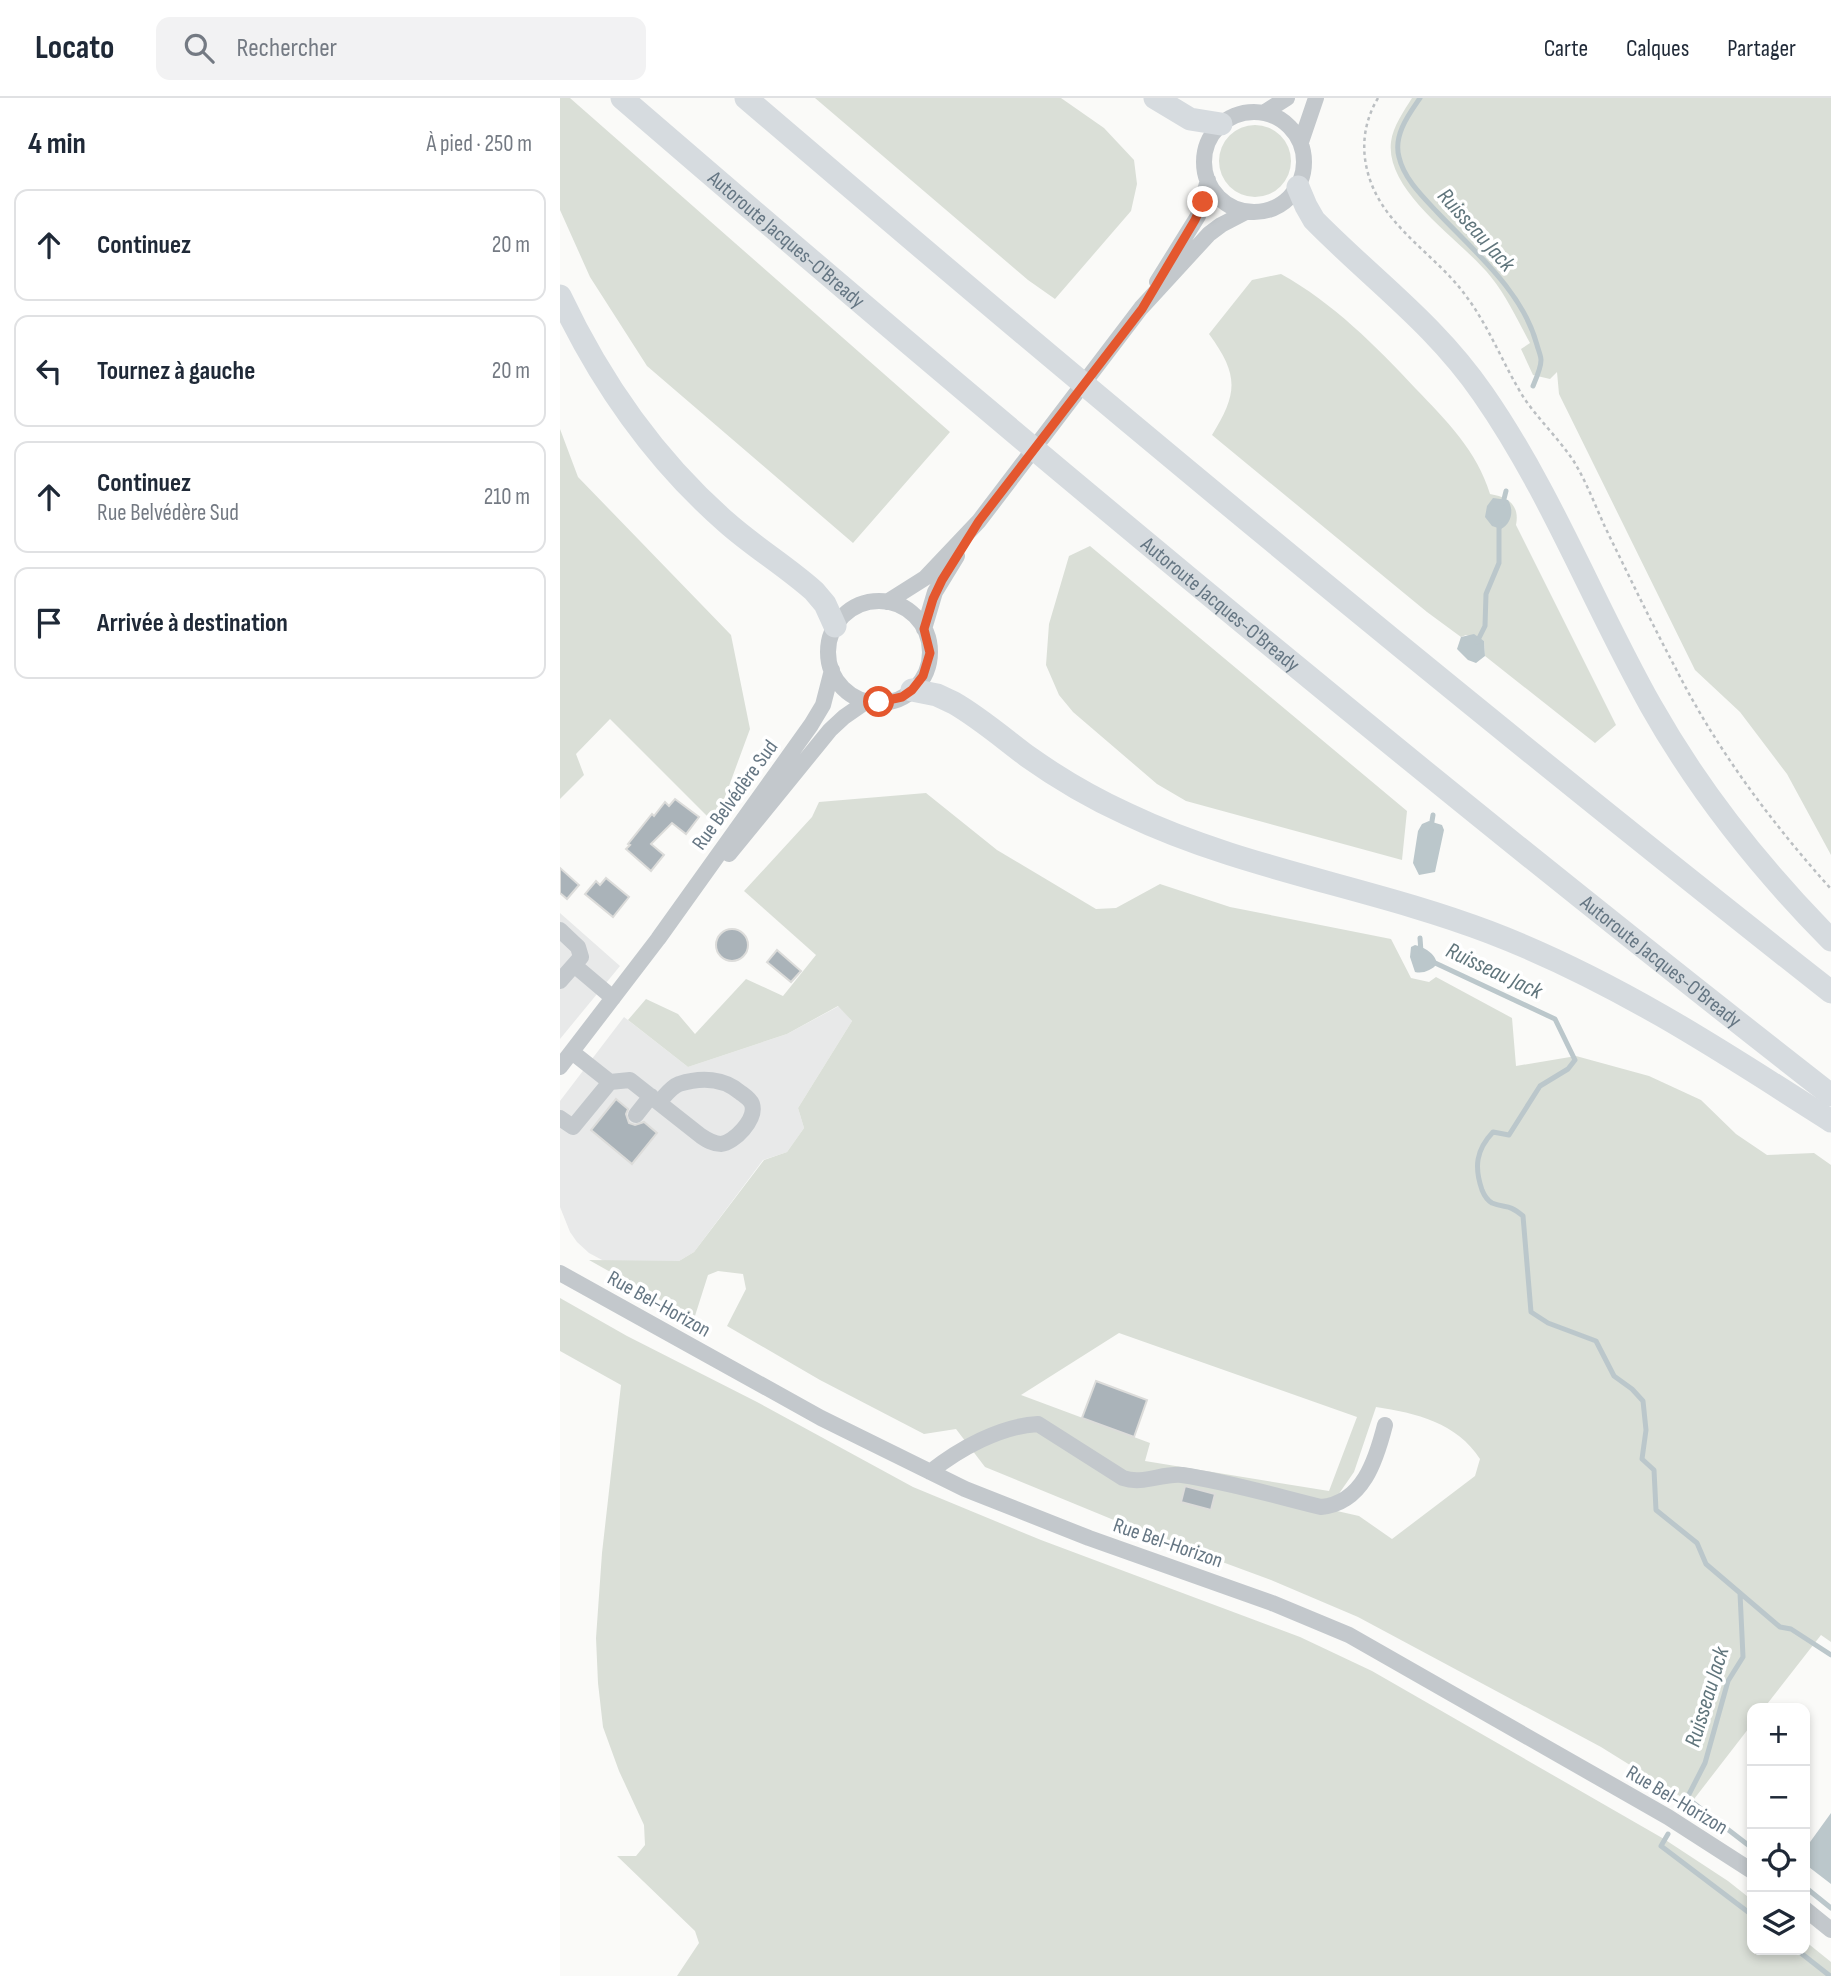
<!DOCTYPE html>
<html lang="fr">
<head>
<meta charset="utf-8">
<style>
	body { margin:0; font-family:"Sofia Sans Condensed",sans-serif; background:#f2f2f3; color:#1f2937 }
	.controls { position:absolute; right:21px; bottom:21px; display:grid; overflow:hidden; border-radius:14px; box-shadow:0 4px 10px #0003 }
	.controls button { width:63px; height:63px; display:grid; place-items:center; padding:0; border:0; border-bottom:2px solid #e0e1e3; background:#fff; color:#1f2937; font:35px sans-serif }
	.stop { position:absolute; width:21px; height:21px; margin:-16px; border:5px solid #e4572e; border-radius:50%; background:#fff }
	.stop.end { background:#e4572e; border-color:#fff; box-shadow:0 2px 7px #0008 }
	.list { margin:0; padding:0; list-style:none }
	h2 { display:flex; justify-content:space-between; align-items:center; height:91px; margin:0; padding:0 28px; font-size:30px }
	h2 small { font-size:23px; font-weight:400; color:#747a83 }
	.list li { display:grid; grid-template-columns:46px 1fr auto; gap:21px; align-items:center; box-sizing:border-box; height:112px; margin:0 14px 14px; padding:0 14px; border:2px solid #e0e1e3; border-radius:14px }
	.list b { display:block; font-size:26px; white-space:nowrap }
	.list p { margin:0; font-size:23px; white-space:nowrap; color:#747a83 }
	.list em { font-size:23px; font-style:normal; color:#747a83 }
	.icon { flex:none; width:38px; height:38px; fill:none; stroke:currentColor; stroke-width:2; stroke-linecap:round; stroke-linejoin:round }
	.map { position:relative; flex:none; width:1271px; height:1878px; overflow:hidden }
	header { display:flex; align-items:center; gap:42px; box-sizing:border-box; height:98px; padding:0 35px; background:#fff; border-bottom:2px solid #e0e1e3 }
	header strong { font-size:33px }
	nav { display:flex; gap:38px; margin-inline-start:auto; font-size:24px }
	.search { width:490px; height:63px; background:#f2f2f3; display:flex; align-items:center; gap:18px; box-sizing:border-box; padding:0 24px; border-radius:14px; color:#747a83; font-size:26px }
	main { display:flex }
	aside { flex:1; background:#fff }
	.map>svg:first-child { display:block }
</style>
</head>
<body>
<header>
<strong>Locato</strong>
<div class="search"><svg class="icon" aria-label="search" viewBox="0 0 24 24"><circle cx="10" cy="10" r="6"/><path d="M15 15l6 6"/></svg>Rechercher</div>
<nav><a>Carte</a><a>Calques</a><a>Partager</a></nav>
</header>
<main>
<aside>
<h2>4 min<small>À pied · 250 m</small></h2>
<ul class="list">
<li><svg class="icon" aria-label="ahead" viewBox="0 0 24 24"><path d="M12 20V5M6 11l6-6 6 6"/></svg><div><b>Continuez</b></div><em>20 m</em></li>
<li><svg class="icon" aria-label="left" viewBox="0 0 24 24"><path d="M17 20v-9H6M10 6l-5 5 5 5"/></svg><div><b>Tournez à gauche</b></div><em>20 m</em></li>
<li><svg class="icon" aria-label="ahead" viewBox="0 0 24 24"><path d="M12 20V5M6 11l6-6 6 6"/></svg><div><b>Continuez</b><p>Rue Belvédère Sud</p></div><em>210 m</em></li>
<li><svg class="icon" aria-label="arrive" viewBox="0 0 24 24"><path d="M6 21V4h12l-3 4 3 4H6"/></svg><div><b>Arrivée à destination</b></div></li>
</ul>
</aside>
<div class="map">
<svg width="1271" height="1878" viewBox="0 0 1271 1878">
	<rect width="100%" height="100%" fill="#fafaf8"/>
	<path fill="#e8e9e9" d="M0,815L60,868L0,941Z
		M279,908L292,923L238,1010L244,1030L227,1054L203,1062L134,1154L119,1163H44L29,1155L17,1144L10,1134L0,1109V1003L64,919L128,969L227,936Z"/>
	<path fill="#dadfd7" fill-rule="evenodd" d="M0,0H10L390,334L293,445L87,268L30,179L0,112Z
		M255,0H501L544,30L574,62L577,86L571,113L495,201L468,182Z
		M852,0H1271V757L1227,676L1180,614L1135,572L999,296L997,274L990,281L973,277L961,251L970,245C958,223 947,199 931,179C904,144 825,95 831,44C833,28 844,13 852,0Z
		M659 63a36 36 0 1 1 72 0a36 36 0 1 1-72 0Z
		M721,176C773,205 815,247 856,291C886,322 917,353 930,396C948,399 960,407 956,427L1056,627L1035,645L925,558L924,543L906,537L901,539L867,514L652,337C678,295 679,277 649,236L692,182Z
		M0,331L18,379L171,537L190,631L155,726L50,621L16,656L24,677L0,701Z
		M530,448L847,713L842,762L626,703L597,686L513,614L499,597L486,567L489,526L509,458Z
		M366,695L437,752L536,811L556,810L600,786L670,809L831,841L851,880L869,884L876,879L952,920L956,968L1016,958L1089,978L1141,1002L1176,1036L1207,1057L1254,1055L1271,1067V1544L1261,1537L1204,1610H1192V1626L1131,1705L1041,1649L798,1519L711,1482L600,1441L425,1369L396,1331L364,1336L260,1282L167,1228L186,1191L183,1176L158,1173L148,1177L134,1221L29,1162L119,1163L134,1154L204,1062L227,1054L244,1030L238,1010L292,923L278,908L227,936L128,969L68,922L86,901L118,916L135,936L186,881L223,898L256,857L184,793L252,719L259,704ZM559,1235L797,1319L769,1393L585,1363L590,1345L461,1297ZM816,1309C856,1315 897,1325 920,1361L915,1378L832,1441L799,1418L777,1413L776,1400L794,1374Z
		M0,1200L67,1238L197,1304L353,1389L481,1442L740,1539L812,1573L1104,1741L1168,1783L1192,1802V1852H1245V1843L1271,1864V1878H117L139,1845L135,1833L57,1758H76L85,1747L84,1727L59,1673L43,1629L38,1585L36,1540L42,1455L61,1287L0,1253Z"/>
	<path fill="#bbc7cb" d="M933,400L948,402C954,412 952,425 941,431L932,428L925,419L927,408Z
		M914,536L924,543L925,558L916,565L908,562L897,551L901,539Z
		M869,723L882,727L884,732L875,774L859,777L853,765L858,733L862,726Z
		M855,847C864,849 876,856 877,866C872,872 863,876 855,874L850,859L851,849Z
		M1271,1715V1786L1245,1766V1751Z"/>
	<g fill="none" stroke-linecap="round" stroke-linejoin="round">
		<path stroke="#bbc7cb" stroke-width="5" d="M860,0C849,16 833,37 839,59C844,81 863,99 878,115C915,154 963,194 977,247C978,251 981,258 981,262C981,270 976,281 973,288
			M943,405L946,393
			M917,544L925,528L926,496L939,465V425
			M871,729L873,717
			M860,840L861,854
			M873,864L995,921L1015,962L1008,971L980,988L949,1037L933,1034C916,1052 914,1069 922,1092C924,1097 927,1102 932,1105C947,1111 947,1105 963,1118L971,1214L988,1225L1036,1243L1054,1278L1072,1291L1083,1303L1086,1332L1082,1361L1094,1372L1096,1412L1137,1445L1146,1466L1220,1529L1231,1531L1271,1557
			M1127,1700L1192,1750
			M1124,1706L1145,1665L1168,1583L1183,1559L1180,1495
			M1108,1736L1101,1748L1192,1817
			M1245,1789L1271,1810
			M1237,1852L1270,1878"/>
	</g>
	<path fill="#aab3b9" stroke="#dcdcda" stroke-width="2" d="M115,701L139,719L126,736L112,725L91,746L104,757L91,773L66,751L70,747L68,746L92,716L94,718L105,704L109,708Z
		M0,770L19,787L7,801L0,795Z
		M46,780L69,799L53,819L25,796L36,783L40,787Z
		M156 847a16 16 0 1 1 32 0a16 16 0 1 1-32 0Z
		M217,852L241,873L231,884L207,864Z
		M56,1001L68,1011L66,1016L69,1025L75,1027L84,1024L97,1035L72,1066L31,1032Z
		M536,1283L587,1302L574,1339L522,1320Z
		M625,1388L655,1396L651,1412L621,1404Z"/>
	<g fill="none" stroke-linecap="round" stroke-linejoin="round">
		<path stroke="#bbbfc2" stroke-width="2.5" stroke-dasharray="3.5 3.5" stroke-linecap="butt" d="M818,0C800,30 800,64 816,96C836,135 877,160 903,194C929,227 942,265 964,300C979,322 998,340 1013,362C1026,383 1035,407 1045,429C1068,476 1091,524 1116,571C1157,652 1211,724 1271,791"/>
		<path stroke="#c3c8cc" stroke-width="16" d="M644 64a50 50 0 1 1 100 0a50 50 0 1 1-100 0Z
			M705,14L727,0
			M741,44L756,0
			M597,184L638,118L648,82
			M268 554a51 51 0 1 1 102 0a51 51 0 1 1-102 0Z
			M327,504L365,480L419,423L581,210L649,136L661,127L686,114
			M364,531L375,494L397,458
			M169,756L270,632L284,619L307,603
			M0,832L18,849L21,859L14,867
			M0,883L14,867L53,900
			M0,969L98,841L251,627L263,607L272,572
			M50,984L70,982L141,1038C147,1042 153,1046 161,1046C174,1045 197,1021 192,1006C190,1001 185,998 181,995C164,980 141,979 119,986C111,989 105,998 99,1004
			M76,1017L91,998
			M0,1020L13,1029L50,984L12,954
			M0,1175L261,1320L405,1391L529,1440L712,1505L789,1537L1108,1719L1192,1773
			M370,1374C399,1351 440,1328 478,1326L563,1380C583,1387 602,1375 622,1377C669,1384 716,1398 761,1409C803,1405 816,1362 825,1327
			M1245,1811L1271,1832"/>
		<g stroke="#d6dbdf" stroke-width="23">
			<path id="s1" d="M62,0C457,341 859,676 1271,997"/>
			<path d="M186,0C542,305 903,604 1271,894"/>
			<path d="M595,0L630,21L661,26"/>
			<path d="M738,89L746,108L754,122C813,182 875,226 923,296C991,394 1033,505 1091,608C1140,695 1201,771 1271,842"/>
			<path d="M0,198C41,285 94,361 166,424C194,449 226,468 254,493L265,506L275,528"/>
			<path d="M352,592L377,597L394,605C420,620 443,640 467,658C498,680 532,700 567,716C682,771 811,789 929,834C1052,881 1161,952 1271,1023"/>
		</g>
	</g>
	<g fill="none" stroke-linecap="round" stroke-linejoin="round">
		<path stroke="#e4572e" stroke-width="9" d="M319,604L342,599L352,592L363,578L370,555L364,531L373,501L382,482L419,423L582,211L635,122L643,104"/>
	</g>
	<g text-anchor="middle" dominant-baseline="central" stroke-width="7" stroke-linejoin="round" paint-order="stroke">
		<g font-size="21" fill="#657683" stroke="#fff">
			<text stroke="none"><textPath href="#s1" startOffset="217">Autoroute Jacques-O'Bready</textPath></text>
			<text stroke="none"><textPath href="#s1" startOffset="784">Autoroute Jacques-O'Bready</textPath></text>
			<text transform="translate(175 697) rotate(-54)">Rue Belvédère Sud</text>
			<text stroke="none"><textPath href="#s1" startOffset="1351">Autoroute Jacques-O'Bready</textPath></text>
			<text transform="translate(99 1206) rotate(29)">Rue Bel-Horizon</text>
			<text transform="translate(608 1445) rotate(19)">Rue Bel-Horizon</text>
			<text transform="translate(1117 1702) rotate(31)">Rue Bel-Horizon</text>
		</g>
		<g font-size="23" font-style="italic" fill="#60757c" stroke="#fff">
			<text transform="translate(916 132) rotate(48)">Ruisseau Jack</text>
			<text transform="translate(934 873) rotate(25)">Ruisseau Jack</text>
			<text transform="translate(1147 1599) rotate(-73)">Ruisseau Jack</text>
		</g>
	</g>
</svg>
<div class="controls">
<button>+</button>
<button>−</button>
<button><svg class="icon" aria-label="locate" viewBox="0 0 24 24"><circle cx="12" cy="12" r="6"/><path d="M12 2v4M12 18v4M2 12h4M18 12h4"/></svg></button>
<button><svg class="icon" aria-label="layers" viewBox="0 0 24 24"><path d="M12 4l9 5-9 5-9-5zM3 14l9 5 9-5"/></svg></button>
</div>
<div class="stop" style="left:319px;top:604px"></div>
<div class="stop end" style="left:643px;top:104px"></div>
</div>
</main>
</body>
</html>
